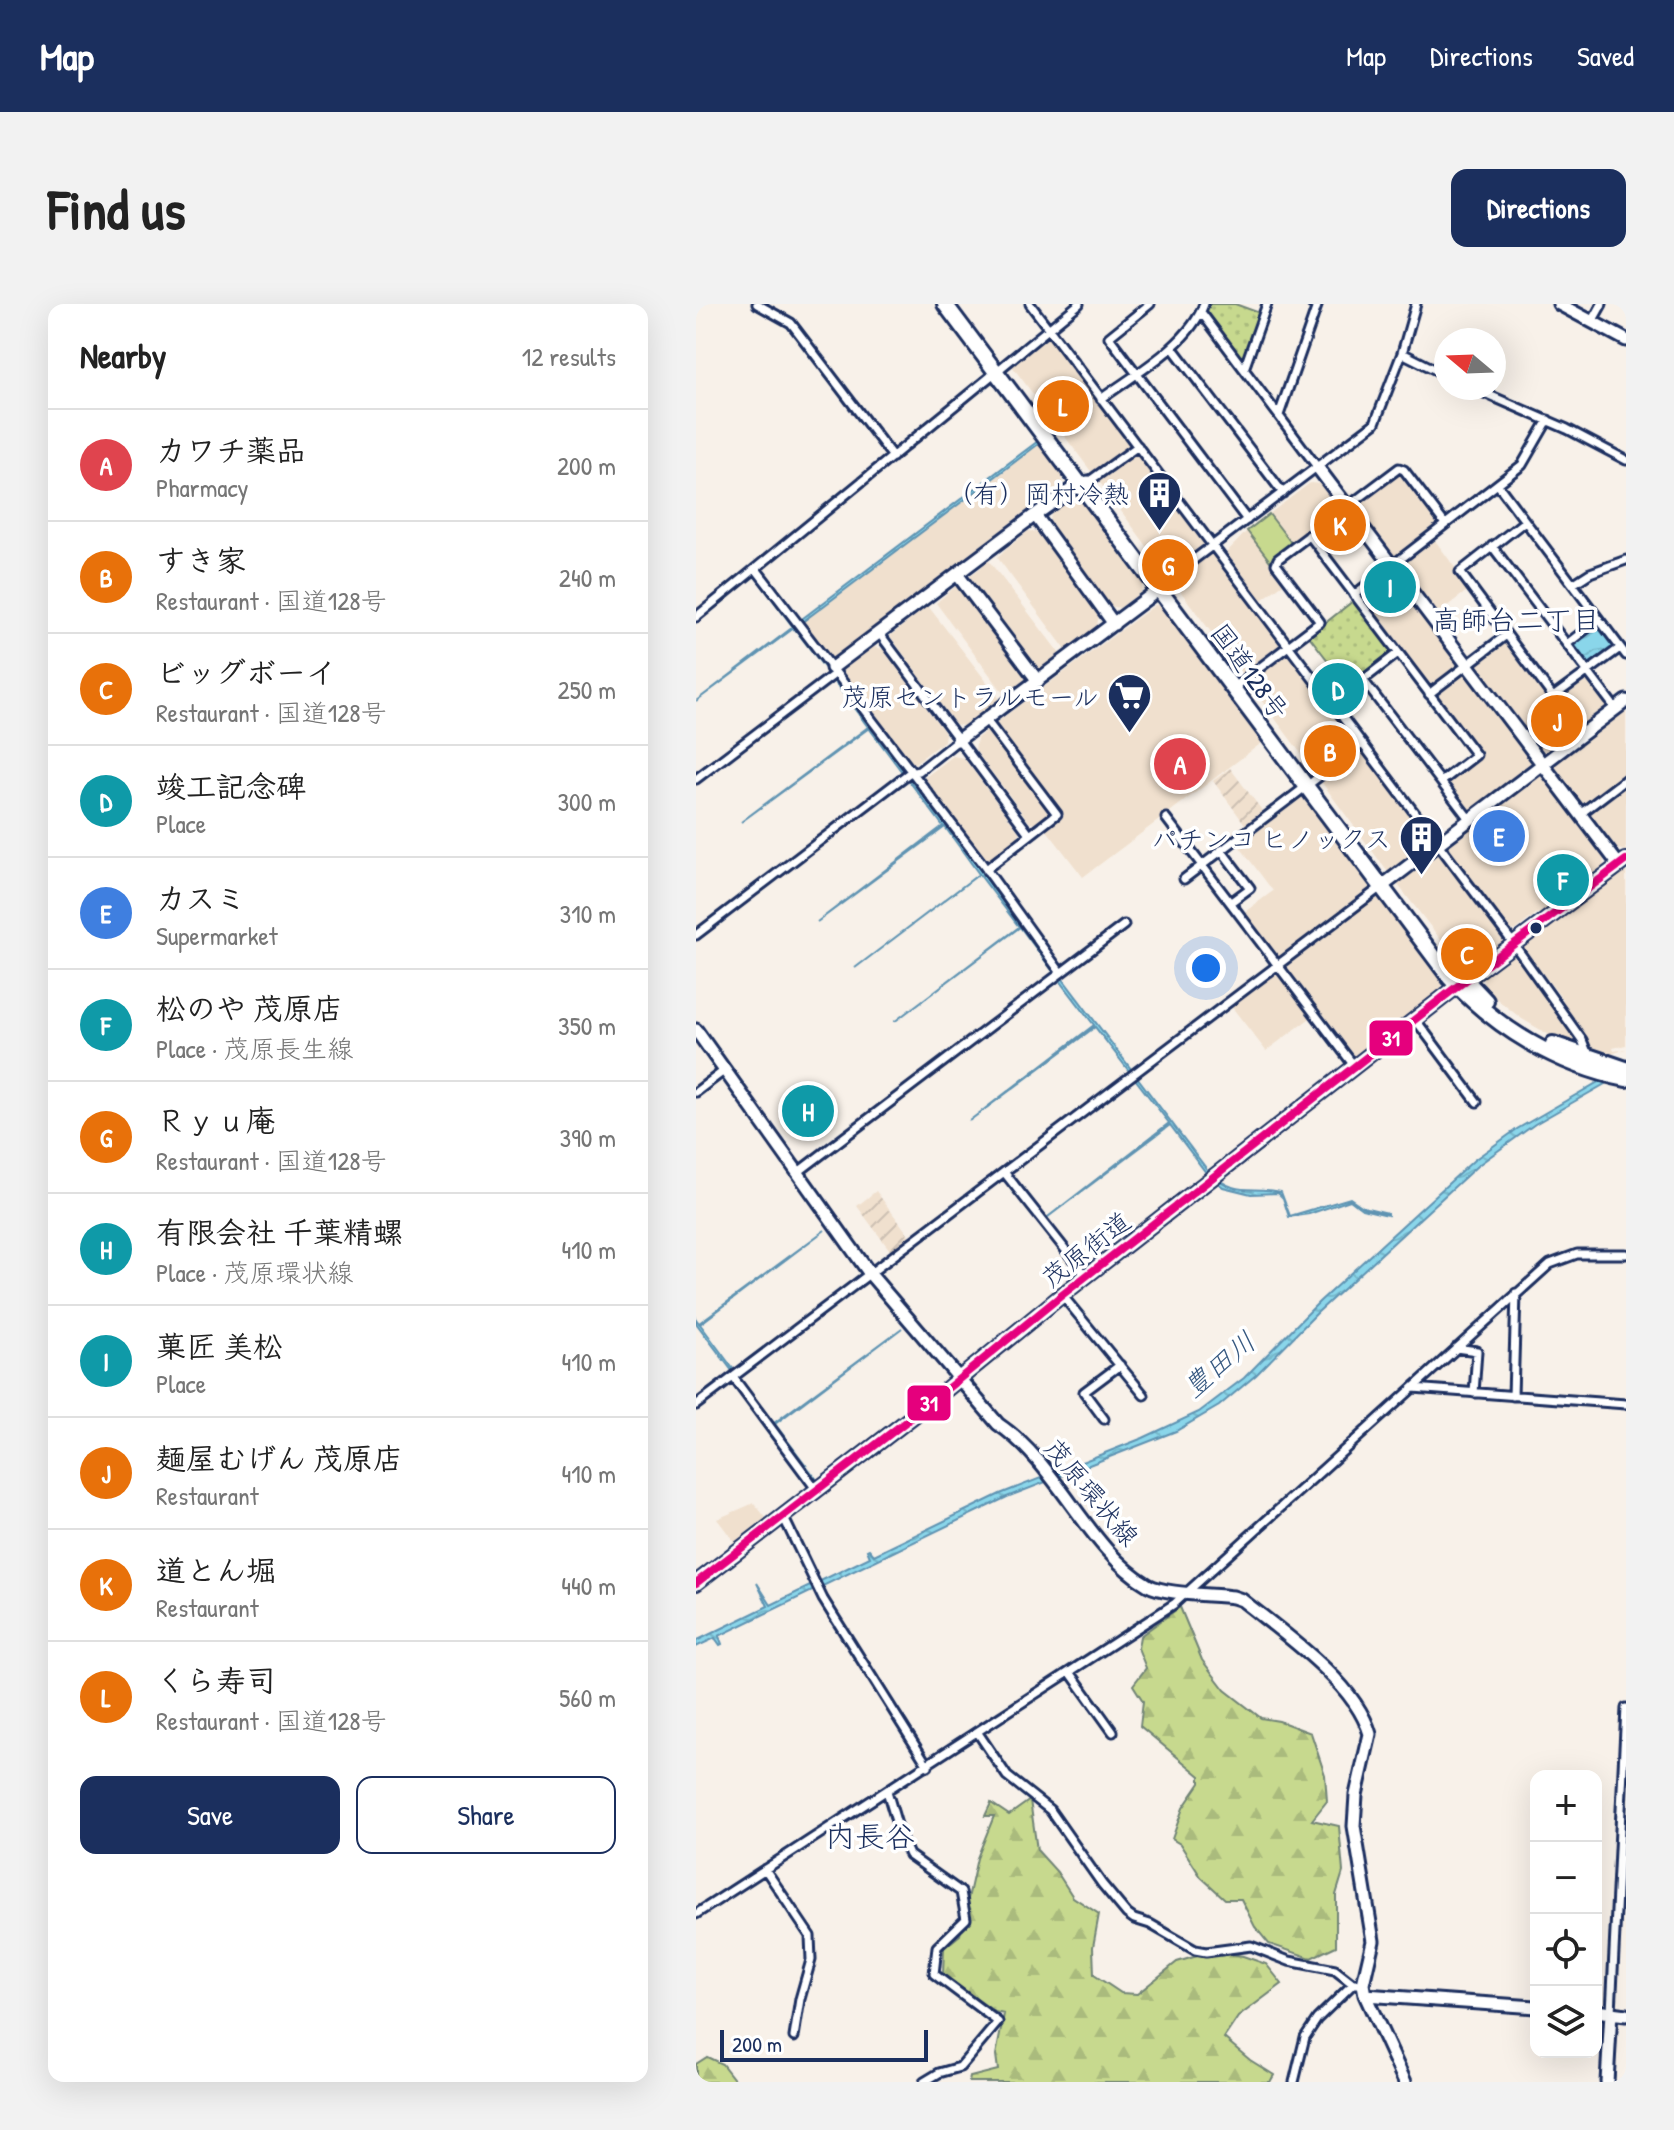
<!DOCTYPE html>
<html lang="en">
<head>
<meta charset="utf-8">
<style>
	body { margin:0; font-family:"Patrick Hand","Klee One",sans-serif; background:#f2f2f2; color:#222 }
	.controls { position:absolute; right:24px; bottom:24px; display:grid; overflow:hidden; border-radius:16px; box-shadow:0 8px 32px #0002 }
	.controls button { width:72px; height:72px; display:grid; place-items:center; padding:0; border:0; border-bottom:2px solid #e0e0e0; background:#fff; color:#222; font:40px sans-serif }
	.compass { position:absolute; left:738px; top:24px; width:72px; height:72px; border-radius:50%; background:#fff; box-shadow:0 8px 32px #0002; rotate:289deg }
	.scale { position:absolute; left:24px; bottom:20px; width:208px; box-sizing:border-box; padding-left:8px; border:4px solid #1b2f5e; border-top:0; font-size:22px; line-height:28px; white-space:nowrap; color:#1b2f5e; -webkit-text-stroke:6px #fff; paint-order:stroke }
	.you { position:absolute; left:510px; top:664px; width:28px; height:28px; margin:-20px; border:6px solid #fff; border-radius:50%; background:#1a73e8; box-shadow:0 0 0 12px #1a73e833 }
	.badge { display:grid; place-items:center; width:52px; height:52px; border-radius:50%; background:#1b2f5e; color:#fff; font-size:26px; font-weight:700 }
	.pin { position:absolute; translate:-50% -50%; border:4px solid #fff; box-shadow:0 2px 8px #0006 }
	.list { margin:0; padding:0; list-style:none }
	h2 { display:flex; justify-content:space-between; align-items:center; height:104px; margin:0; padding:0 32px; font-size:34px }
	h2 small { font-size:26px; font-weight:400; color:#767676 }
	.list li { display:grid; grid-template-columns:52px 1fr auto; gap:24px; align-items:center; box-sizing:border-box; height:112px; padding:0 32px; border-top:2px solid #e0e0e0 }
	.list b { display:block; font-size:30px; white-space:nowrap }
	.list p { margin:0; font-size:26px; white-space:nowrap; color:#767676 }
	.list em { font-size:26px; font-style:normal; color:#767676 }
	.actions { display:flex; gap:16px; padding:24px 32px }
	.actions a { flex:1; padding:18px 0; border:2px solid #1b2f5e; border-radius:16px; text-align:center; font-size:28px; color:#1b2f5e }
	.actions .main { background:#1b2f5e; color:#fff }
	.icon { flex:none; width:44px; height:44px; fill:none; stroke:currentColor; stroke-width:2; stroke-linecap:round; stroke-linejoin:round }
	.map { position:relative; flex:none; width:930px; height:1778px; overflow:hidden; border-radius:16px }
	header { display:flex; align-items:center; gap:48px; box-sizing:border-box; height:112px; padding:0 40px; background:#1b2f5e; color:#fff }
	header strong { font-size:38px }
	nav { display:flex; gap:44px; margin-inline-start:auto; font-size:28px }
	.intro { display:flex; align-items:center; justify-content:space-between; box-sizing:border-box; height:192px; padding:0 48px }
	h1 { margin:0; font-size:56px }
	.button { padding:20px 36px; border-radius:16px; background:#1b2f5e; color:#fff; font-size:28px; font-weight:700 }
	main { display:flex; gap:48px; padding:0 48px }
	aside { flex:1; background:#fff; border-radius:16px; box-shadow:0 8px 32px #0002 }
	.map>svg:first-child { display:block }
</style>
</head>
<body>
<header>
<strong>Map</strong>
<nav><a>Map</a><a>Directions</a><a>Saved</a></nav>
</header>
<div class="intro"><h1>Find us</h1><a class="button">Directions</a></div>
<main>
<aside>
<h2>Nearby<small>12 results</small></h2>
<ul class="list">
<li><span class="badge" style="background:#e0444e">A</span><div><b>カワチ薬品</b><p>Pharmacy</p></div><em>200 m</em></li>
<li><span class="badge" style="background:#e8710a">B</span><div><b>すき家</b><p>Restaurant · 国道128号</p></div><em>240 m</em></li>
<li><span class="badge" style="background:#e8710a">C</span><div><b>ビッグボーイ</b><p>Restaurant · 国道128号</p></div><em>250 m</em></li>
<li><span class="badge" style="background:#0f9aa8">D</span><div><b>竣工記念碑</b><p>Place</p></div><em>300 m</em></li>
<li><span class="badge" style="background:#3f7fe0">E</span><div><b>カスミ</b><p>Supermarket</p></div><em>310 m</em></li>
<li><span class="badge" style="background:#0f9aa8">F</span><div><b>松のや 茂原店</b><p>Place · 茂原長生線</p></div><em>350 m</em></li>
<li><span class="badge" style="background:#e8710a">G</span><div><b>Ｒｙｕ庵</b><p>Restaurant · 国道128号</p></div><em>390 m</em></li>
<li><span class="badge" style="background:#0f9aa8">H</span><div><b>有限会社 千葉精螺</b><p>Place · 茂原環状線</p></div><em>410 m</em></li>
<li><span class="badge" style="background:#0f9aa8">I</span><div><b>菓匠 美松</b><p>Place</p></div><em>410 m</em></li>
<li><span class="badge" style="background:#e8710a">J</span><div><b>麺屋むげん 茂原店</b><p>Restaurant</p></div><em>410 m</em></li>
<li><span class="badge" style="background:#e8710a">K</span><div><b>道とん堀</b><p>Restaurant</p></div><em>440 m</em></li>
<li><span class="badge" style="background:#e8710a">L</span><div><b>くら寿司</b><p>Restaurant · 国道128号</p></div><em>560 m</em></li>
</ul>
<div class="actions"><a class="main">Save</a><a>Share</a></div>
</aside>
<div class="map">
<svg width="930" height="1778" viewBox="0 0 930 1778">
	<defs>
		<pattern id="industrial-furrows" width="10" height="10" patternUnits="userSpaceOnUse" patternTransform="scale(2)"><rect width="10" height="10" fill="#f0e0ce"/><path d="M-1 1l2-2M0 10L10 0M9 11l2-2" fill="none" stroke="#cdc0b3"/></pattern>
		<pattern id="forest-firs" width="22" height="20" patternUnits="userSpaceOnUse" patternTransform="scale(2)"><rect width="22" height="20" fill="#c7d98e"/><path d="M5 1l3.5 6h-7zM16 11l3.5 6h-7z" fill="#aabb7d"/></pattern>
		<pattern id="park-dots" width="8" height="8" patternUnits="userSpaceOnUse" patternTransform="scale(2)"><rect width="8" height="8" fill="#c7d98e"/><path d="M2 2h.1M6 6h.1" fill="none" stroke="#aabb7d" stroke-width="1.8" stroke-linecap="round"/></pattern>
		<pattern id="water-waves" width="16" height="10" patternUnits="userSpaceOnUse" patternTransform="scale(2)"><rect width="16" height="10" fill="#8ad6ea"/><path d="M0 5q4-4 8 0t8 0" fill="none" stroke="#76b8cb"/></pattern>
	</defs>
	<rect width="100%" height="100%" fill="#f8f1e9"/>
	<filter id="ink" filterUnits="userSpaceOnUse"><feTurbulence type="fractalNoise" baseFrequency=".0125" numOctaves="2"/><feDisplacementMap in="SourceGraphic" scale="16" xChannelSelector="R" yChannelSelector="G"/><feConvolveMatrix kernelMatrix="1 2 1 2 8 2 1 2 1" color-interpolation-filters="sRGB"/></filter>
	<g filter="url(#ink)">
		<path fill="#f0e0ce" d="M352,31L436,142L397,170L316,62Z
			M344,139L367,171L366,180L136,354L132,353L105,319Z
			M441,147L510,238L471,269L402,176Z
			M702,168L706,169L742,216V220L702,251H698L660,201Z
			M614,179L625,180L642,203L596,240L573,210Z
			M377,194L386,196L447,278L445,288L424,304L414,302L353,221L355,210Z
			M332,227L342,228L403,310L401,322L370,346L301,253Z
			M551,227L590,278L564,297L530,249Z
			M738,235L760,265L757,268L771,287L742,309L706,262L708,258Z
			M513,248L517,249L586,342L548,372L476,276Z
			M293,257L364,350L341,367L273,276L274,272Z
			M692,269L762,361L761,364L736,384L732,383L663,292Z
			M260,282H265L333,374L309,391L240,299Z
			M459,301L465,302L567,438L387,573L350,525L368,511L301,424V418Z
			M232,302L304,395L267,422L259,420L194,332Z
			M807,338H810L856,398L890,373L911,403L850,449L848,448L781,360V357Z
			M177,343L187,345L249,429L248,437L219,459L212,458L145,371L146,367Z
			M589,347L593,349L661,439L621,471L551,377Z
			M765,369L769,370L835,457L834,462L774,507L752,480L785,452L739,392Z
			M930,405V471L890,501H887L858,462L859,459Z
			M290,427L296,428L353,503L352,511L340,520L334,519L279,446L281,434Z
			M665,445L737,538L694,571L624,476Z
			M257,452L268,454L323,528L322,533L292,557L287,556L227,478L228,474Z
			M843,471L846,472L908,554L907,565L852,607L840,610L820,626L815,627L752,543L753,540Z
			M930,480V547L921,545L894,510L895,507Z
			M605,490L675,583L580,657L546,610L577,587L541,539Z
			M743,546L811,636L774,664L766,663L699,577Z
			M930,565V741L917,744L918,747L930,745L907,753L902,751L871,710L866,695L827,643Z
			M681,591L747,677L745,686L657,756L587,663Z
			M816,652L822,655L883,736L881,742L879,743L855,732L826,715L788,685L787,674Z
			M583,666L617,712L570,747L535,702Z
			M58,1199L71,1215L40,1240L21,1215Z"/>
		<path fill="url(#industrial-furrows)" d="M534,464L568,509L551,523L517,477Z
			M180,887L215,934L196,949L161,902Z"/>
		<path fill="#c7d98e" stroke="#718476" stroke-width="2" d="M573,210L596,240L574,257L551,227Z"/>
		<path fill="url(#forest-firs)" stroke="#718476" stroke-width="2" d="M484,1303L506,1356L529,1386L565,1414L583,1417L615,1429L629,1471L631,1497L616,1516L643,1522L647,1568L640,1591V1642L615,1654L573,1640L559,1623L545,1595H529L505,1573L484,1540L476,1535L487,1504L504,1479V1472L444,1422L447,1397L437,1381L450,1364L442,1344L444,1332Z
			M334,1496L341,1546L361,1568L377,1593L403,1610L397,1643L398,1671L425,1689L441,1690L481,1658L518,1647L547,1652L570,1660L586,1680L542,1713L528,1734L554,1756L578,1771L574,1778H273L274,1773L302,1766L300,1751L308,1710L299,1708L247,1671L248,1644L264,1631L281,1554L298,1512H289L295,1499L313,1511Z
			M11,1753L26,1760L40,1778H0V1760Z"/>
		<path fill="url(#park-dots)" stroke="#718476" stroke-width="2" d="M512,0H539L564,9L548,54L544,55L510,10Z
			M657,297L696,347L640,392L634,385L646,375L613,332Z"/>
		<path fill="url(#water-waves)" stroke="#5e93b2" stroke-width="2" d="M342,137L344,139L105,319L103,317Z
			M61,271L513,868C541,894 554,881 585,888L594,912L654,894L667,903L692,909V911L666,905L654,896L613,910L593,913L587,894L582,889L555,890L527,883L511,870L474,821L348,916L473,819L399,723L273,817L398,721L359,670L233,764L358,669L324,623L198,718L323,623L283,570L159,664L283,570L249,523L121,618L247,522L207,469L83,564L206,468L173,424L45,518L172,423L137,376L7,466L133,370L98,324L0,397L97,323L59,272Z
			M901,320L919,343L895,363L876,342Z
			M930,762V768L839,820L781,862L622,1008L560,1071L523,1102L480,1127L311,1193L23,1332L26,1340L24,1341L19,1334L0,1343V1337L72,1302L61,1279L75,1301L174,1253L171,1246L173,1245L178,1251L304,1190L447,1134L503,1108L548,1074L623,998L778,856L821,825Z
			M129,926L4,1020L38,1066L56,1054L42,1072L78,1119L206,1024L79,1120L121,1176L119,1177L0,1019V1015L3,1019Z"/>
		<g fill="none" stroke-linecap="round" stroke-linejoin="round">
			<defs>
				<path id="street" d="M61,0L95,19L197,153
					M334,0L814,635L886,736L892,751
					M454,0L413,33L551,216
					M505,8L622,164
					M896,18L906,0
					M476,43L587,189
					M706,49L750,71
					M548,65L571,0
					M777,84L871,125L930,156
					M405,95C439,70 493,41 508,0
					M583,111L621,2L616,0
					M392,178L442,142
					M802,181L930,351
					M829,217L764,268L857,393L924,344
					M613,231L780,451L745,478
					M796,242L920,405
					M60,265L285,558L365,669
					M468,278L679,119L706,49L720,0
					M877,280L894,269L930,256
					M658,291L826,161L852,116
					M0,313L383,0
					M183,329L334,531
					M871,340L903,315
					M667,376L774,516
					M537,384L624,318L580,260L582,255L703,164L708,166L749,220
					M733,390L809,332
					M636,400L702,349
					M290,416L361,510L294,562L291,567
					M0,475L140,369
					M884,510L930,475
					M470,514L659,763
					M525,546L554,584L535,598
					M488,575L666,440
					M0,631L213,469L223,467L262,436
					M719,715L781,798
					M0,788L29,766
					M308,868L391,973
					M101,869L428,621
					M366,991L448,1091
					M760,1044L781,1047L778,1089
					M37,1073L120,1185
					M717,1084L930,1100
					M817,1092L820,989
					M0,1101L685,583
					M408,1115L388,1088L424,1061
					M87,1212L127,1295L232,1462
					M374,1368L417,1428
					M282,1429L311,1472L354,1506L406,1580L431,1610L438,1615L454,1620L499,1646L510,1648L555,1642L593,1657L639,1666L657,1680H667
					M191,1487L205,1534L213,1551L265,1588L270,1615L241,1643L238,1670L302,1718L264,1763L243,1769L228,1778
					M69,1565L114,1632L115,1656L104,1695L98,1733
					M0,1610L478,1300L854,960L881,950H930
					M915,1708L930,1404
					M598,1778L609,1733L621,1715L657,1680"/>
				<path id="secondary" d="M863,0L930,36
					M622,164L923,561
					M339,211L418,320
					M261,270L342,377
					M136,364L339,211L379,183L392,178
					M262,436L458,289L468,278
					M685,583L930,397
					M0,726L174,970L302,1120C362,1160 392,1246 452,1281C469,1291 517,1290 537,1293L546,1296C587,1329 659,1378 674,1430L660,1491L658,1522L677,1637L667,1680L669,1691L709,1778
					M669,1691L840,1703
					M900,1707L930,1711
					M911,1778L915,1708"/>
				<path id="primary" d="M0,1279L225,1106L366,991L754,688L930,556"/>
				<path id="highway" d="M249,0L754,674C801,725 862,761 930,775
					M749,654L790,697
					M857,740L930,765"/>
			</defs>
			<use href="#street" stroke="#1b2f5e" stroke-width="13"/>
			<use href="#secondary" stroke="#1b2f5e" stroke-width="17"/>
			<use href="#primary" stroke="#1b2f5e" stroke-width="18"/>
			<use href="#highway" stroke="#1b2f5e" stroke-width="20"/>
			<use href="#street" stroke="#fff" stroke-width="7"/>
			<use href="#secondary" stroke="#fff" stroke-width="11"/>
			<use href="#primary" stroke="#fff" stroke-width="12"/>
			<use href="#highway" stroke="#fff" stroke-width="14"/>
			<defs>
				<path id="bus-1" d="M0,1279L225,1106L366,991L754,688L930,556"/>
			</defs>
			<use href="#bus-1" stroke="#fff" stroke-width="14"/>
			<use href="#bus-1" stroke="#e5007d" stroke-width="8"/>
		</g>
	</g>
	<defs>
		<symbol id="building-pin" viewBox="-11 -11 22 30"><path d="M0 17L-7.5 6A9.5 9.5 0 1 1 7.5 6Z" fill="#1b2f5e" stroke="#fff"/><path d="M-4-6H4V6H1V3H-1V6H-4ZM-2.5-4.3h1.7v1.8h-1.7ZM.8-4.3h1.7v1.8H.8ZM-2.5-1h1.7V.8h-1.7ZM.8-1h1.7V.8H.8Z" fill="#fff"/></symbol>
		<symbol id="supermarket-pin" viewBox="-11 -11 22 30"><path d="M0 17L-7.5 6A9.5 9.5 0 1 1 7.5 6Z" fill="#1b2f5e" stroke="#fff"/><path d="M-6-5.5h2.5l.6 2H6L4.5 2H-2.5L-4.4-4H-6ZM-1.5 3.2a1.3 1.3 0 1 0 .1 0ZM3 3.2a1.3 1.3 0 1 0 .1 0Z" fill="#fff"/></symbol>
	</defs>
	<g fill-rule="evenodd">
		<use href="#building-pin" x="438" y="164" width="51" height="69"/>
		<use href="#supermarket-pin" x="408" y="366" width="51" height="69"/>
		<use href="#building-pin" x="700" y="508" width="51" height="69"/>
	</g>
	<circle fill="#1b2f5e" stroke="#fff" stroke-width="3" cx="840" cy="624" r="7"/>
	<g text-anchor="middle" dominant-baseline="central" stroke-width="7" stroke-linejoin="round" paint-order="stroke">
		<g font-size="26" fill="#1b2f5e" stroke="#fff" text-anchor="end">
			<text x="433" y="189">（有）岡村冷熱</text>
			<text x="403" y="392">茂原セントラルモール</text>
			<text x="695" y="534">パチンコ ヒノックス</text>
		</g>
		<g font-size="26" fill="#1b2f5e" stroke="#fff">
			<text transform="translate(554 367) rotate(54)">国道128号</text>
			<text transform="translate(390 945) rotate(-38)">茂原街道</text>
			<text transform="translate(396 1188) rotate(50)">茂原環状線</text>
		</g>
		<g font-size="28" fill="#1b2f5e" stroke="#fff">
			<text x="820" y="316">高師台二丁目</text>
		</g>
		<g font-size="28" font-style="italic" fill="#375981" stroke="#fff">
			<text transform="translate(523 1060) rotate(-40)">豊田川</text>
		</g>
		<g font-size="30" fill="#1b2f5e" stroke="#fff">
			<text x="174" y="1532">内長谷</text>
		</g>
	</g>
	<g stroke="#fff" stroke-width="3">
		<rect x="672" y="715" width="46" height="38" rx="8" fill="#e5007d"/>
		<rect x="210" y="1080" width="46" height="38" rx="8" fill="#e5007d"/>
	</g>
	<g font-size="22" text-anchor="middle" font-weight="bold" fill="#fff">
		<text x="695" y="742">31</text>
		<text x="233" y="1107">31</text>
	</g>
</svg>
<div class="controls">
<button>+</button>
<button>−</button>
<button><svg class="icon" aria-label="locate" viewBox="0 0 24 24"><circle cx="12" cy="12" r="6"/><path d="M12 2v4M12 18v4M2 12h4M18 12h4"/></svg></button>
<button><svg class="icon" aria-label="layers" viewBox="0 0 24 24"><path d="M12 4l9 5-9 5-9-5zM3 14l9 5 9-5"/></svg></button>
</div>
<svg class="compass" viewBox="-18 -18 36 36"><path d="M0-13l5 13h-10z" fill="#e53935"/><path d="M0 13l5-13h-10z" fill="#767676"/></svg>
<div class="scale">200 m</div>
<div class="you"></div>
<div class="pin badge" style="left:484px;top:460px;background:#e0444e">A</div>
<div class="pin badge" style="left:634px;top:447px;background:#e8710a">B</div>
<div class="pin badge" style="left:771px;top:650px;background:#e8710a">C</div>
<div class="pin badge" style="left:642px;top:385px;background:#0f9aa8">D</div>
<div class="pin badge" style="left:803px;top:532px;background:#3f7fe0">E</div>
<div class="pin badge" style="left:867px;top:576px;background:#0f9aa8">F</div>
<div class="pin badge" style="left:472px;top:261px;background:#e8710a">G</div>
<div class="pin badge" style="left:112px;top:807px;background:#0f9aa8">H</div>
<div class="pin badge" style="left:694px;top:283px;background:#0f9aa8">I</div>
<div class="pin badge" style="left:861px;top:417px;background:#e8710a">J</div>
<div class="pin badge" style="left:644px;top:221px;background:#e8710a">K</div>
<div class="pin badge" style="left:367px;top:102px;background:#e8710a">L</div>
</div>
</main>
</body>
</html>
